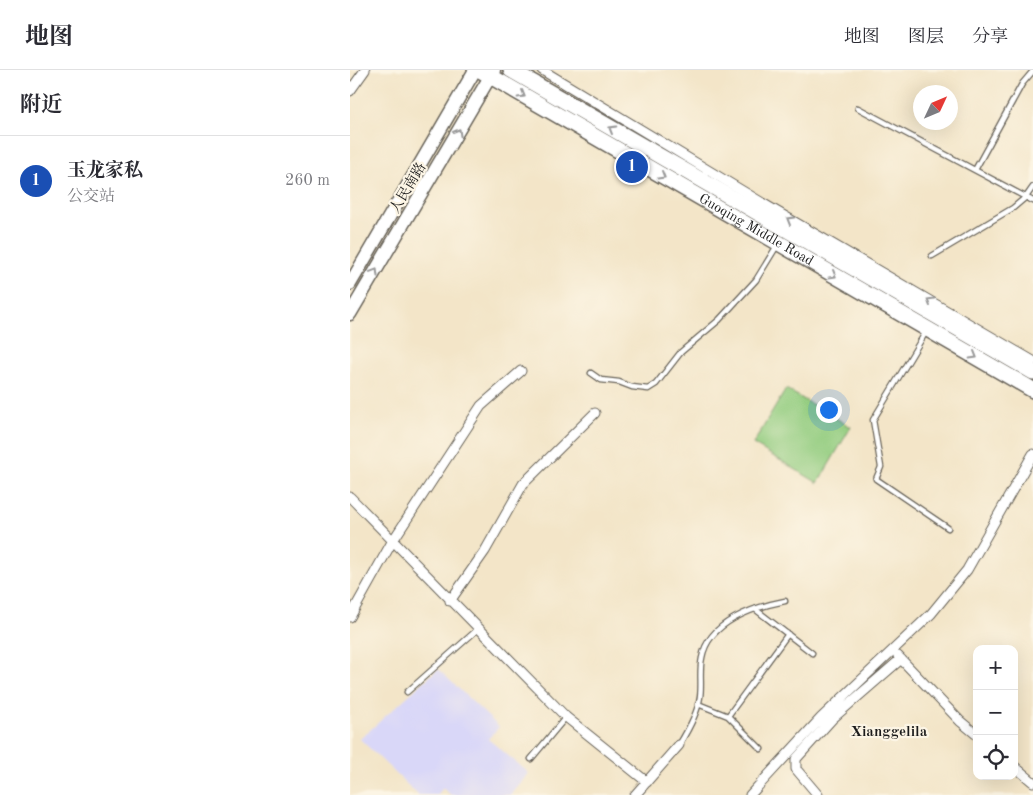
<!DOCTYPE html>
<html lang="zh">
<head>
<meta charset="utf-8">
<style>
	body { margin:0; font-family:"Old Standard TT","Noto Serif SC",serif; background:#f7f7f7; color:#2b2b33 }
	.controls { position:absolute; right:15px; bottom:15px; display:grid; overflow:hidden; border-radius:10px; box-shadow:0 5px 20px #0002 }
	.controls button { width:45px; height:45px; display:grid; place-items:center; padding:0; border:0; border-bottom:1px solid #e1e1e2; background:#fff; color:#2b2b33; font:25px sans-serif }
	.compass { position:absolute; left:563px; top:15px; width:45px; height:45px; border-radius:50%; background:#fff; box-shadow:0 5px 20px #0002; rotate:46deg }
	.you { position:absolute; left:478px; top:339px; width:18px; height:18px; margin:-12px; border:4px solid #fff; border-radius:50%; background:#1a73e8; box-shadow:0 0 0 8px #1a73e833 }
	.badge { display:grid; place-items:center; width:32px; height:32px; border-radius:50%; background:#c8321e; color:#fff; font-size:16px; font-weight:700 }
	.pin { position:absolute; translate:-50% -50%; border:2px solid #fff; box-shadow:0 1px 5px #0006 }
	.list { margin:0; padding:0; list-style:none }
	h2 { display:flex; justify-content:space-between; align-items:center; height:65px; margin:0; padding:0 20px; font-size:21px }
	h2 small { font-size:16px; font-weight:400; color:#7c7c81 }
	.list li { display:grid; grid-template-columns:32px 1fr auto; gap:15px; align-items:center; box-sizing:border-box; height:90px; padding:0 20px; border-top:1px solid #e1e1e2 }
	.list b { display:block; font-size:19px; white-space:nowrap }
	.list p { margin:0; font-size:16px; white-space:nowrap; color:#7c7c81 }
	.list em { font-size:16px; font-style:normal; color:#7c7c81 }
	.icon { flex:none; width:28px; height:28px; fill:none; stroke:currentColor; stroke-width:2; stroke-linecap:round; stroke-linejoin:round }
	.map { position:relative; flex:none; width:683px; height:725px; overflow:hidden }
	header { display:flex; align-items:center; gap:30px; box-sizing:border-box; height:70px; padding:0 25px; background:#fff; border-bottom:1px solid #e1e1e2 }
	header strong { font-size:24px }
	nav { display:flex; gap:28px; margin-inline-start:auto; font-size:18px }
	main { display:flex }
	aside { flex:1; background:#fff }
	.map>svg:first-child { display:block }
</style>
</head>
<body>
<header>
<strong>地图</strong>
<nav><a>地图</a><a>图层</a><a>分享</a></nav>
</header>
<main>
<aside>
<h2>附近<small></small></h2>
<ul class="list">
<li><span class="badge" style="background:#1a4fb4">1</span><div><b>玉龙家私</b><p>公交站</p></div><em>260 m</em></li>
</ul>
</aside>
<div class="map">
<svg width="683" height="725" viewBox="0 0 683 725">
	<rect width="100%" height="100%" fill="#fcf5e5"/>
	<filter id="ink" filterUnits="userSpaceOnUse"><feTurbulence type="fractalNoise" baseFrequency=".02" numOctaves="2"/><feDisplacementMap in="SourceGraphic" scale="10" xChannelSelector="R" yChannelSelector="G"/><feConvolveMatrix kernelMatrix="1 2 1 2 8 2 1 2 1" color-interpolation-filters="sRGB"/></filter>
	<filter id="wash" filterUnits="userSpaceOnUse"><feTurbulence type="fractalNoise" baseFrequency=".0096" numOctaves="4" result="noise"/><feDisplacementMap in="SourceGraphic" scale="20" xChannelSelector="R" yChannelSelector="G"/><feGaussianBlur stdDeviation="1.12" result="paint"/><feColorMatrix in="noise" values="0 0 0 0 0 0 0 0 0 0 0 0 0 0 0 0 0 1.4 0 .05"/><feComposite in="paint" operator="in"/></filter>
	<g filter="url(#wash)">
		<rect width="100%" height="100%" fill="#f3e5c8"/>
		<path fill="#d9d7f8" d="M88,599L149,657L138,669L179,703L160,725H101L93,718L87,725H68L10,669Z"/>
		<path fill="#94cd81" stroke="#58744e" d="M436,319L501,357L468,413L403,374Z"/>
	</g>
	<g filter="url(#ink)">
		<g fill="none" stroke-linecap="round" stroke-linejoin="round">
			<defs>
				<path id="service" d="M508,38L683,131
					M625,100L672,14L683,1
					M582,186L663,138L676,127L683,117
					M577,260L523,350L531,397L526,409L598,458
					M241,303L251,310L269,312L282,317L298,319L306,314L331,282L369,250L406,210L428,174
					M405,539L462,583
					M57,622L128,559
					M348,634L378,646L411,679
					M378,646L438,564
					M329,675C337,662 348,642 350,627C352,614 349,601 352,588C358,552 404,537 435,531
					M181,689L216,647"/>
				<path id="minor" d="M192,0L419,137L683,291
					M0,21L15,0
					M0,427L216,647L297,712
					M100,531L135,481L173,414L245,343
					M0,547L42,472L131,336L171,301
					M548,586L610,651L627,665
					M664,696L683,712
					M285,725L329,675
					M400,725L471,648L581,544L617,500L683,384
					M468,725L446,699V689L483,648L551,589"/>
				<path id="secondary" d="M0,214L125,0
					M0,244L144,0"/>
				<g id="primary">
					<path id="s1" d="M130,0L683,320"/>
					<path d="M161,0L683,302"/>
				</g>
			</defs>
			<use href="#service" stroke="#676258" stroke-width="7"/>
			<use href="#minor" stroke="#676258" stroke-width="11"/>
			<use href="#secondary" stroke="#676258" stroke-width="15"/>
			<use href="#primary" stroke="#676258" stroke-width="18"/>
			<use href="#service" stroke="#fff" stroke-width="4.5"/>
			<use href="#minor" stroke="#fff" stroke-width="9"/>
			<use href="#secondary" stroke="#fff" stroke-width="12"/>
			<use href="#primary" stroke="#fff" stroke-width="15"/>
		</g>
		<defs><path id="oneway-chevron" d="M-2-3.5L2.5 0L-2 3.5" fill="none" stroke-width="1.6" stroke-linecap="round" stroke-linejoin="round" transform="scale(1.25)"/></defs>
		<g stroke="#999">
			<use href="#oneway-chevron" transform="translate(172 25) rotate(30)"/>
			<use href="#oneway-chevron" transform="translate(262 59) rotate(-150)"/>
			<use href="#oneway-chevron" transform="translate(108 62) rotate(-60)"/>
			<use href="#oneway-chevron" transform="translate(312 106) rotate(30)"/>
			<use href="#oneway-chevron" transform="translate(440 150) rotate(-150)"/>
			<use href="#oneway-chevron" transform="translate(25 202) rotate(-59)"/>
			<use href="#oneway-chevron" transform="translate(483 205) rotate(30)"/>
			<use href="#oneway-chevron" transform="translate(580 231) rotate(-150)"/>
			<use href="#oneway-chevron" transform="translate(624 286) rotate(30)"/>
		</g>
	</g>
	<g text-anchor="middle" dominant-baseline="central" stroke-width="4.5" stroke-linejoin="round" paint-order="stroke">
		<g font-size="14" fill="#1c1c1c" stroke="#fcf5e5">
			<text transform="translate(58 118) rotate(-59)">人民南路</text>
			<text stroke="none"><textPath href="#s1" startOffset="319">Guoqing Middle Road</textPath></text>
		</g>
		<g font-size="15" font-weight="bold" fill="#1c1c1c" stroke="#fcf5e5">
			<text x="539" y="662">Xianggelila</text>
		</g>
	</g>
</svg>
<div class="controls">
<button>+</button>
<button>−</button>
<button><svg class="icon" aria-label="locate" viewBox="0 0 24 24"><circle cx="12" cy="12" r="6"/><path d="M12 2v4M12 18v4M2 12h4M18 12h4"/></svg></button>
</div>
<svg class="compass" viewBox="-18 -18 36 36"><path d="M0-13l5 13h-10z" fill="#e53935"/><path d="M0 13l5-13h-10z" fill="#7c7c81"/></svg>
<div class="you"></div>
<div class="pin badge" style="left:282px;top:97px;background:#1a4fb4">1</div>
</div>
</main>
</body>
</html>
